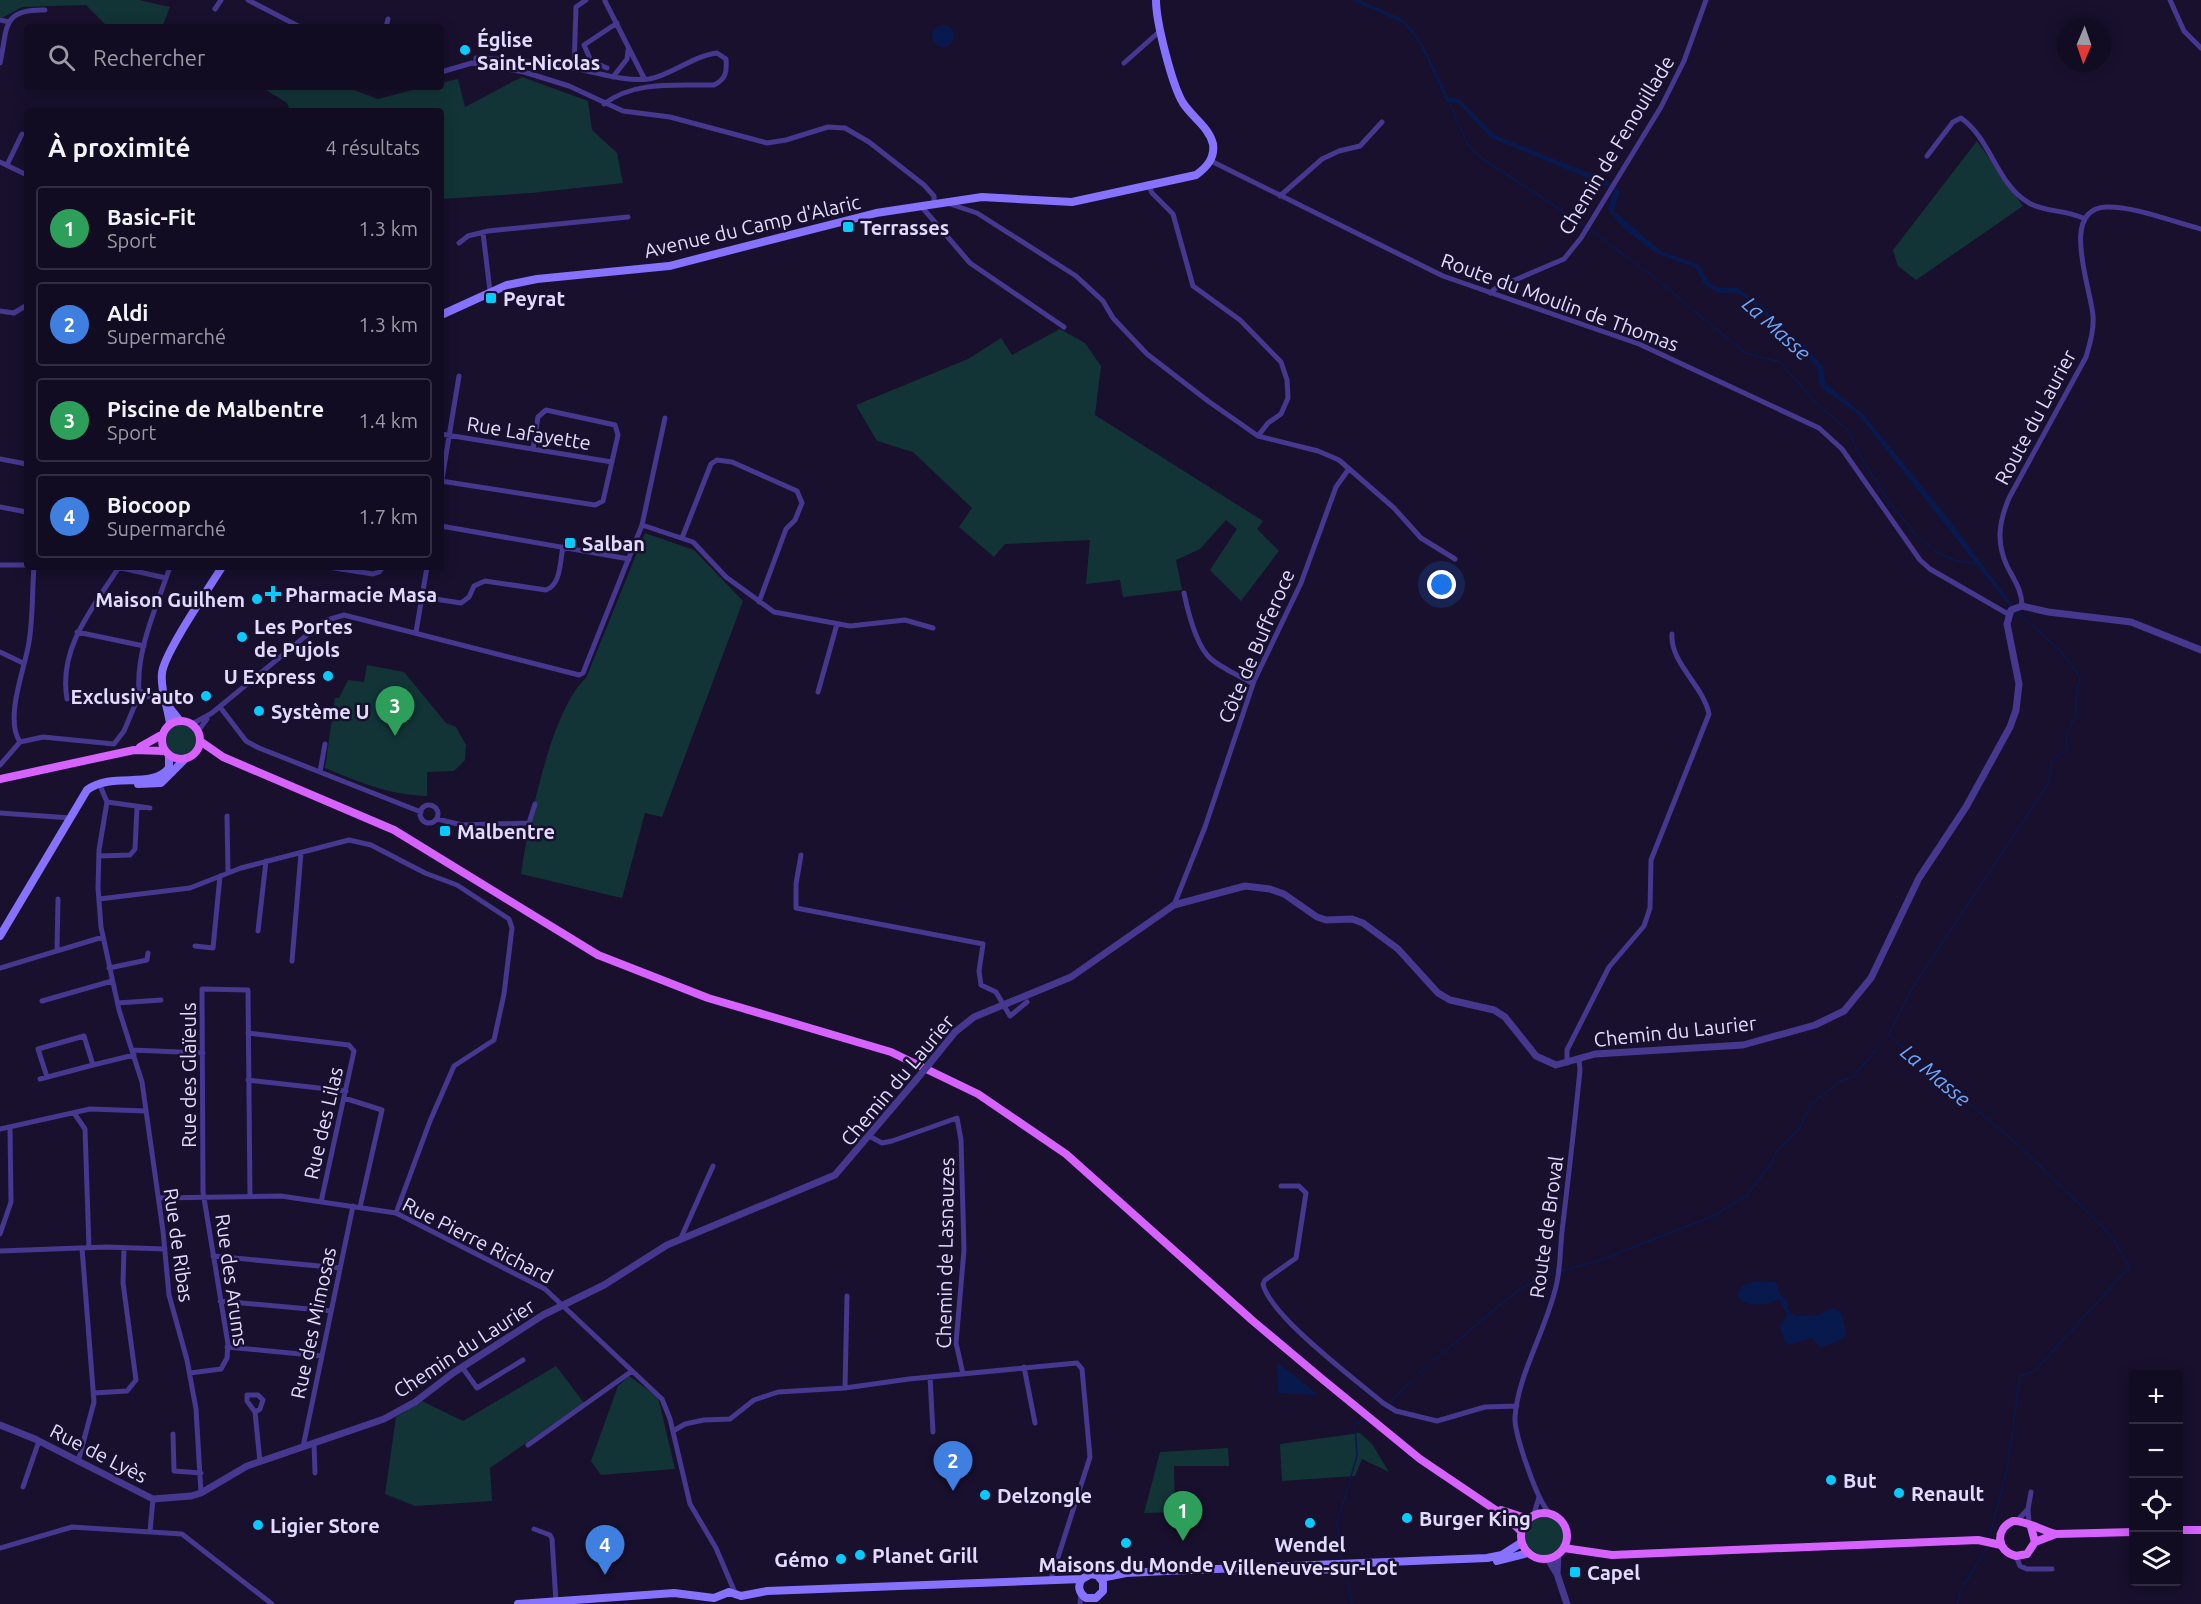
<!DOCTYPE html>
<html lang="fr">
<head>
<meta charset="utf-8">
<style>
	body { margin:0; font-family:Ubuntu,sans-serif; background:#1b152a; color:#f1f3f6 }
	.controls { position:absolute; right:18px; bottom:18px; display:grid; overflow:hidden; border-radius:6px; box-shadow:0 3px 15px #0003 }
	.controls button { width:54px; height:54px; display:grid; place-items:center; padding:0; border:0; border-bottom:2px solid #312c40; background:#120c22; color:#f1f3f6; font:30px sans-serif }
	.compass { position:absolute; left:2057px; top:18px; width:54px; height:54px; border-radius:50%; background:#120c22; box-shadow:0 3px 15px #0003; rotate:182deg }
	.you { position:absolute; left:1442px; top:585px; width:21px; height:21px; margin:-15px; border:4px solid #fff; border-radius:50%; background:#1a73e8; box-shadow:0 0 0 9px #1a73e833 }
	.badge { display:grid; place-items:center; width:39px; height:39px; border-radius:50%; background:#07cbff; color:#fff; font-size:20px; font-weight:700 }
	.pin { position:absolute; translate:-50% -50px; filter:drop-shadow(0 2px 3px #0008) }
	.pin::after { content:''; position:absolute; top:32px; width:21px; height:18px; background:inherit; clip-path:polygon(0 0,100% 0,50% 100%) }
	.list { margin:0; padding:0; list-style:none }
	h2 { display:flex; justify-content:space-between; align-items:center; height:78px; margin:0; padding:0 24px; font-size:26px }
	h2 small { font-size:20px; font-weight:400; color:#9c9ba5 }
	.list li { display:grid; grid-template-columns:39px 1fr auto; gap:18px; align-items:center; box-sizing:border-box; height:84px; margin:0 12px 12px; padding:0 12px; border:2px solid #312c40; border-radius:6px }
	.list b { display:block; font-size:22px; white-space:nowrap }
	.list p { margin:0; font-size:20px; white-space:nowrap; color:#9c9ba5 }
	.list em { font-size:20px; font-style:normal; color:#9c9ba5 }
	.icon { flex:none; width:33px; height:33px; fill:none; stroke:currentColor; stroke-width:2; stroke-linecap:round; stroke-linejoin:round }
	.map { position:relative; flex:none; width:2201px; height:1604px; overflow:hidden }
	.search { position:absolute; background:#120c22; box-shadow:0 3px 15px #0003; left:24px; top:24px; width:420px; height:66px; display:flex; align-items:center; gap:15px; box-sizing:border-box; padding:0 21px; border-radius:6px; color:#9c9ba5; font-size:22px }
	.panel { position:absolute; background:#120c22; box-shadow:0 3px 15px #0003; left:24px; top:108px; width:420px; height:462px; border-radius:6px }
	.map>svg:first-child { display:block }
</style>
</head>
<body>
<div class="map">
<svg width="2201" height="1604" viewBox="0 0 2201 1604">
	<rect width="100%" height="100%" fill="#18102d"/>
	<path fill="#123437" d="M0,0H139L170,7L162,27H108L86,5L22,7L2,18L0,17Z
		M522,77L588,101L592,130L617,153L623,183L531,193L441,199V111H290L287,103L261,87H346L378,99L424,87H441V83L458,79L465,107Z
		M1977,141L2023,206L1916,280L1898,266L1893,250Z
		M1060,329L1085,343L1101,366L1095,415L1263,521L1257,529L1279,551L1241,601L1210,570L1237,529L1226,520L1200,549L1176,560L1182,590L1123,597L1120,580L1086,584L1090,540L1005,544L994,557L959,527L972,508L913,452L877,441L856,405L968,359L1001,338L1012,355Z
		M645,533L694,550L743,601L662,817L645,813L622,898L521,874C528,827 551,709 586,678Z
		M367,665L404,672L446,723L456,727L466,745L465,760L454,771L427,772V796C390,795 359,782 325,768L335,698H339L348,680L364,682Z
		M166 740a15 15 0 1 1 30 0a15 15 0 1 1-30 0Z
		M556,1366L584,1403L490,1468L492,1501L415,1506L385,1494L396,1417L422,1401L463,1421Z
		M629,1376L658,1397L675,1469L601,1475L591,1461L618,1386Z
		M1360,1433L1372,1444L1389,1472L1362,1459L1355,1476L1282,1481L1280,1444Z
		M1228,1448L1229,1466H1174L1175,1512L1144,1513L1160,1452Z
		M1524 1536a20 20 0 1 1 40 0a20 20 0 1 1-40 0Z"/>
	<path fill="#08194e" d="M1352,0H1359L1399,17L1412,28L1424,47L1448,97L1459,99L1495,135L1602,178L1611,183L1609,187L1491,138L1458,103L1447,102L1419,42L1405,24Z
		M932 36a11 11 0 1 1 22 0a11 11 0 1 1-22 0Z
		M1615,186L1620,192L1614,211L1661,251L1700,265C1709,286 1714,290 1736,287L1764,307L1788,339L1803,343L1823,367L1826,384L1863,414L1948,518L2013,606L2011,608L1857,413L1825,391L1819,384L1817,367L1799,346L1786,343C1771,325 1759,302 1736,293C1730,291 1724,295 1718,293L1704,284L1696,268L1656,253L1623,228L1608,209Z
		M1776,1281L1780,1295L1787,1300L1788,1309L1795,1316L1819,1315L1832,1308L1841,1311L1846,1332L1843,1339L1820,1348L1812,1338L1790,1345L1785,1342L1780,1327L1787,1315L1779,1299C1766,1306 1747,1308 1737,1296L1742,1286L1753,1282Z
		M1277,1362L1316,1393V1395L1278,1393Z"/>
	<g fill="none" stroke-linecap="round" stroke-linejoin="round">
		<path stroke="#08194e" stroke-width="1.5" d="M1449,103L1468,145L1480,157L1585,226
			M1589,229L1654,277L1745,353L1780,362L1815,402L1848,430L1857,451L1886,497L1916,535L1931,547
			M1935,551L1954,560L1981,565
			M1560,1271L1598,1261L1713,1216L1746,1196L1771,1164L1775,1154L1800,1127L1811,1104L1841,1081L1853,1077L1879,1046
			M1433,1360C1469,1336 1514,1283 1556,1272
			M1420,1373L1428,1364
			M1390,1402L1412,1381
			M1990,1535L2007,1470L2020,1376L2035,1371L2129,1267L2116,1243L2102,1226L2015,1142L1888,1035L1913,987L2049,782L2052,760L2067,750L2066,734L2076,716V697L2080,678L2061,651L2017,612
			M1342,1560L1337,1524L1357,1456L1355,1424L1364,1420
			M1346,1572L1352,1604
			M1958,1604L1960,1591L1987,1548"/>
		<path stroke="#45388e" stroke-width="5" d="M248,0L300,27
			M2170,0L2184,31L2201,48
			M605,1L644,78
			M215,9L221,0
			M0,20L9,22
			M386,27L388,19
			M0,63C8,27 1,9 45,10
			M476,63V58C508,59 540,63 572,68C597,72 623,82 649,79C670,76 692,56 717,53L726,59C727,72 726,79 714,85C677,86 635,80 604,104
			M1124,63L1160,31
			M574,68L576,7L586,0
			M607,68L591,61L584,45L617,23
			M441,72L472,63L524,72L569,86L623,111L670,117L767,143L786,140L828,127L845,128L869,142L924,185L934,196V203
			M613,77L627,59L628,50
			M1927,156L1953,122L1961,118C1991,139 1997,185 2029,203C2045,212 2066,210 2083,218
			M1211,161L1443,276L1639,344L1819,428L1842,449L1920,560L1930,569L2008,614
			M0,162L27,175
			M7,165L22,134
			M1148,184L1152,193L1173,214L1193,286L1240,320L1281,362L1287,380L1288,398L1281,414L1268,423L1258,436
			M1280,196L1322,159L1339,151L1360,146L1382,122
			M947,203L977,213L1076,276L1103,301L1113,318L1147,354L1208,401L1258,436L1318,451L1339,460L1394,508L1421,538L1455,559
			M921,206L970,263L1064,327
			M483,233L490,291
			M459,243L468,236L488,231L628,217
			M1490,293L1496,288L1564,259L1581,238L1661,107L1684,61L1706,0
			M0,311L14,313L27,305
			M441,434L612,462
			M0,459L27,464
			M441,481L595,505L603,501L618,435L615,425L546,410L538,417L533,449
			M441,485L459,376
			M0,507L27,512
			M642,525L693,542L726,577L774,612L850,626L905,620L933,628
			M441,526L629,559
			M682,538L711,464L717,460L732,462L797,491L802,503L795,520L786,529L759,602
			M0,565H27
			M117,567L166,578
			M328,567L373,574L379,572L383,567
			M1184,593C1188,612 1197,647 1211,659C1223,669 1240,676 1253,684
			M422,597L461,603L469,597L474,586L485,581L546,590C561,585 560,561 563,547
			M2022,606C2022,590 2014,580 2007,566C1996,542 1999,522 2009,498L2086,357C2090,343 2094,330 2093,316C2091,288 2059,209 2106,207C2134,206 2173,222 2201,229
			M77,632L144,646
			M416,632L427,567
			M0,652L23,663
			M139,691C136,650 157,605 170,567
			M134 696a5 5 0 1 1 10 0a5 5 0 1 1-10 0Z
			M818,692L837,624
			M144,697L164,696
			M67,699C58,648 93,608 119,567
			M220,707L246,741L259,748L421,812
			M192,724L212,713L324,621L344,615L579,675L583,673L642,525L665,418
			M198,731L207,719
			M20,742C4,718 25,669 29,642C33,618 32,592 34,567
			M20,742L43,737L114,744L124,731L137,700
			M0,765L20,742
			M320,772L325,744
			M99,783L107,802L99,850L98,888L101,927L119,1010L142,1082L163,1231L169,1295L187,1360L196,1409L201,1493
			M107,802L150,808
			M420 814a9 9 0 1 1 18 0a9 9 0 1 1-18 0Z
			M0,813L71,818
			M227,816L228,873
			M437,819L462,825L529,823L535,804
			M801,855L796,884V908L983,944L979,971L981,985L996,992L1010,1016L1027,1002
			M99,856L130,855L135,849L137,807
			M99,899L190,888L241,868L349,840L371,845L425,873L457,885L509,919L512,928L504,994L494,1040L454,1066L430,1121L396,1213
			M1174,905L1205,827L1254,681L1301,583L1336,487L1348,470
			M258,931L266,861
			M195,946L213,948L220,876
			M57,950L58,899
			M292,961L301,853
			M0,968L103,937
			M109,968L147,960L148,953
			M42,1001L112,981
			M118,1003L161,1000
			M248,1033L349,1045L354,1051L321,1202
			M132,1050L203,1053
			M1567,1063V1050L1609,967L1644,926L1650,908L1651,860L1709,714C1703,685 1670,663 1672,634
			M93,1065L134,1055
			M40,1079L93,1065L84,1036L38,1049L47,1077
			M248,1080L346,1091
			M344,1098L382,1110L360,1207
			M74,1113L85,1129L89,1248
			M0,1129L90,1109L146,1111
			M871,1137L882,1143L892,1141L957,1118L961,1140L964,1250L956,1343L963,1374
			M1281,1186H1299L1306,1193L1296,1258L1265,1280L1263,1284C1270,1316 1356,1380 1383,1403L1396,1411L1437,1421L1485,1407L1517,1406
			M158,1198L281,1196L396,1213L545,1289L662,1399L670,1419L690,1504L716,1548L736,1595
			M0,1234L11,1202L10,1129
			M680,1240L713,1166
			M0,1251L106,1247L165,1249
			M213,1256L340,1268
			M220,1301L331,1311
			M227,1347L321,1356
			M462,1367L477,1388L523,1360
			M1024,1367L1035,1423
			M190,1373L221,1369L227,1358L228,1344L203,1192L202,989L248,990L250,1197
			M930,1377L933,1432
			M845,1388L847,1296
			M94,1393L127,1391L136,1380L123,1283L124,1248
			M255,1412L260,1409L263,1400L258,1395H247V1401L255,1412L260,1462
			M673,1431L685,1424L704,1420L730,1419L754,1400L778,1392L845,1388L909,1379L1077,1363L1082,1369L1090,1457L1051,1579
			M173,1434L174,1471L201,1473
			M314,1443L315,1473
			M528,1445L632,1371
			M303,1447L353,1206
			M78,1462L94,1402L82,1248
			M23,1487L39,1441
			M2028,1509L2031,1492
			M1550,1513C1538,1504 1514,1433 1515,1417C1518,1373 1548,1327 1557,1282C1561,1263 1560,1243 1563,1223C1569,1172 1575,1121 1580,1070L1579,1059
			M1534,1514L1539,1497
			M2017,1521L2028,1509L2029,1523
			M534,1529L550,1535L552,1539L556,1602
			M150,1531L153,1499
			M0,1548L72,1527L182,1534L272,1604
			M2016,1556L2020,1566L2027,1569H2052
			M1080,1604L1081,1593"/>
		<path stroke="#45388e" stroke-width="7" d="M934,1058L955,1032L974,1017L1071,977L1174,905L1245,886L1270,889L1284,894L1317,917L1326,920L1352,919L1363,923L1398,949L1438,993L1450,1000L1494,1010L1505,1017L1536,1056L1556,1065L1595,1054L1743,1045L1815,1025L1844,1011L1871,978L1919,878L1966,807L2010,727L2016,710L2019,684L2007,624L2011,610L2022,606L2048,612L2131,622L2201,650
			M0,1425L35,1439L153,1499L191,1496L201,1493L247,1466L384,1419L415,1402L453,1373L543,1315L604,1285L667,1245L835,1175L916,1080
			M1548,1559L1557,1574L1567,1604
			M1557,1574L1558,1554"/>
		<path stroke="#8672ff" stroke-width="8" d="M441,315L507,285L537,279L669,266L876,213L982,197L1072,202L1196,175C1207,167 1215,158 1213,144C1209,127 1192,117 1183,103C1172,85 1156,22 1156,0
			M169,707L180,721
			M170,724C168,707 160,690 162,673C164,653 209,588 222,567
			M138,784L161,783L185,759
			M0,936L87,790C113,771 151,790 169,768V755
			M1497,1561L1528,1553
			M1314,1570L1359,1568
			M1098,1576L1103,1582V1591L1096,1598H1086C1079,1593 1077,1586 1082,1579L1091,1574L1106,1577L1126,1573L1166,1571L1487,1558L1502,1555L1521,1543
			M518,1604L674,1593L714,1598L729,1592L741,1596L767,1591L1082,1579"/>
		<path stroke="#d662ff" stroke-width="8" d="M162 740a19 19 0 1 1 38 0a19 19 0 1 1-38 0Z
			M200,741L223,757L394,830L598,955L708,998L891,1052L978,1094L1066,1154L1253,1321L1321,1378L1420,1459L1506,1517L1521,1531
			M140,747L163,734
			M0,779L134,750L165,751
			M1501,1510L1528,1519
			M1521 1536a23 23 0 1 1 46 0a23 23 0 1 1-46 0Z
			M2031,1527L2035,1542L2027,1554L2016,1556C1997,1552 1994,1529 2013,1521C2025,1520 2043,1531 2056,1534
			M2178,1530H2201
			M2035,1542L2056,1534L2134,1532
			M1564,1548L1612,1555L1978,1540L2001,1545"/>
		<path stroke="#45388e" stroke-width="7" d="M916,1080L934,1058"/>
	</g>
	<g fill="#07cbff" stroke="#18102d" stroke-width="2">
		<circle cx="465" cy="50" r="6"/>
		<rect x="842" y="221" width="12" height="12" rx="3"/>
		<rect x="485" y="292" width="12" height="12" rx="3"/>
		<rect x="564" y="537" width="12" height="12" rx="3"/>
		<path d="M270 585h6v6h6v6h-6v6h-6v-6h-6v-6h6z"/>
		<circle cx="257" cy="599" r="6"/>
		<circle cx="242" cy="637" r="6"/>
		<circle cx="328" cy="676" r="6"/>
		<circle cx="206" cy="696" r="6"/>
		<circle cx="259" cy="711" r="6"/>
		<rect x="439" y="825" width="12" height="12" rx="3"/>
		<circle cx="1831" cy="1480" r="6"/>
		<circle cx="1899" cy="1493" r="6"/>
		<circle cx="985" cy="1495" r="6"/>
		<circle cx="1407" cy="1518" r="6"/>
		<circle cx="1310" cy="1523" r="6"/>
		<circle cx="258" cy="1525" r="6"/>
		<circle cx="1126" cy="1543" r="6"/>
		<circle cx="860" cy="1555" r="6"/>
		<circle cx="841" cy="1559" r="6"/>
		<rect x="1569" y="1566" width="12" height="12" rx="3"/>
	</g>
	<g text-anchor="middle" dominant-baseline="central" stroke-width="5" stroke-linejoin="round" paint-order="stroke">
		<g font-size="20" font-weight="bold" fill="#e3dbff" stroke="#18102d" text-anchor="start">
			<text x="477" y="39">Église<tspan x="477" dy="23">Saint-Nicolas</tspan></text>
			<text x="860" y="227">Terrasses</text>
			<text x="503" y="298">Peyrat</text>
			<text x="582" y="543">Salban</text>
			<text x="285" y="594">Pharmacie Masa</text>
			<text x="245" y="599" text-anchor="end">Maison Guilhem</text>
			<text x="254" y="626">Les Portes<tspan x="254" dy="23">de Pujols</tspan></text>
			<text x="316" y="676" text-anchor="end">U Express</text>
			<text x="194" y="696" text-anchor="end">Exclusiv'auto</text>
			<text x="271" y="711">Système U</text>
			<text x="457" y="831">Malbentre</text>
			<text x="1843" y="1480">But</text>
			<text x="1911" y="1493">Renault</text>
			<text x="997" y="1495">Delzongle</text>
			<text x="1419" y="1518">Burger King</text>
			<text x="270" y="1525">Ligier Store</text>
			<text x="1310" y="1544" text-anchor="middle">Wendel<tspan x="1310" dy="23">Villeneuve-sur-Lot</tspan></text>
			<text x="872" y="1555">Planet Grill</text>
			<text x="829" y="1559" text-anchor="end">Gémo</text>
			<text x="1126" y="1564" text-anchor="middle">Maisons du Monde</text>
			<text x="1587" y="1572">Capel</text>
		</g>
		<g font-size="20" fill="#e3dbff" stroke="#18102d">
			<text transform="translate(1616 145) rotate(-59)">Chemin de Fenouillade</text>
			<text transform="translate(752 226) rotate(-13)">Avenue du Camp d'Alaric</text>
			<text transform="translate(1560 302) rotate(20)">Route du Moulin de Thomas</text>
			<text transform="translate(2035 417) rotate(-62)">Route du Laurier</text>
			<text transform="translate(529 433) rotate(9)">Rue Lafayette</text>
			<text transform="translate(1256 646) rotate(-67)">Côte de Bufferoce</text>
			<text transform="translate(1675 1031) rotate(-6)">Chemin du Laurier</text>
			<text transform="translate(188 1075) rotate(-90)">Rue des Glaïeuls</text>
			<text transform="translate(897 1080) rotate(-50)">Chemin du Laurier</text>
			<text transform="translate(323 1123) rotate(-77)">Rue des Lilas</text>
			<text transform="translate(1546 1227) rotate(-82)">Route de Broval</text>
			<text transform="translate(478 1240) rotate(27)">Rue Pierre Richard</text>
			<text transform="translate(179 1245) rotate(82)">Rue de Ribas</text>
			<text transform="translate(945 1253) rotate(-89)">Chemin de Lasnauzes</text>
			<text transform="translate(232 1280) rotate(82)">Rue des Arums</text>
			<text transform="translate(313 1323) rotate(-78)">Rue des Mimosas</text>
			<text transform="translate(464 1348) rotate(-33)">Chemin du Laurier</text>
			<text transform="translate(99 1453) rotate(27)">Rue de Lyès</text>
		</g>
		<g font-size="21" font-style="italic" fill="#69a9ff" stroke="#18102d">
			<text transform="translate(1777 328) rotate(42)">La Masse</text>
			<text transform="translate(1936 1075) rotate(40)">La Masse</text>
		</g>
	</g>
</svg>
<div class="controls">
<button>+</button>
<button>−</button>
<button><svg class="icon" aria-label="locate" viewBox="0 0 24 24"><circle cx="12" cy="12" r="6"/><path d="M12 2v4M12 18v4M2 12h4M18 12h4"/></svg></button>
<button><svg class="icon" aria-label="layers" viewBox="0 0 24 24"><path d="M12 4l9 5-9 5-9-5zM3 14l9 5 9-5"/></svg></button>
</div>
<svg class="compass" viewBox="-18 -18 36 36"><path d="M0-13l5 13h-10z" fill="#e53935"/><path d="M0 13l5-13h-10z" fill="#9c9ba5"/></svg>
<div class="you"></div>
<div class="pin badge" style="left:1183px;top:1541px;background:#2e9e5b">1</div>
<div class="pin badge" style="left:953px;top:1491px;background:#3f7fe0">2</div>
<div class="pin badge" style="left:395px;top:736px;background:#2e9e5b">3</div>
<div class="pin badge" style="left:605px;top:1575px;background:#3f7fe0">4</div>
<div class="search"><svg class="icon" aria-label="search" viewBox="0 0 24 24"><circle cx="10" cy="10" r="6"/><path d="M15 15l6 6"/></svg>Rechercher</div>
<section class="panel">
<h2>À proximité<small>4 résultats</small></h2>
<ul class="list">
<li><span class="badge" style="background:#2e9e5b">1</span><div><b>Basic-Fit</b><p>Sport</p></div><em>1.3 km</em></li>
<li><span class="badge" style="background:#3f7fe0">2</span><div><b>Aldi</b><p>Supermarché</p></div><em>1.3 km</em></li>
<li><span class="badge" style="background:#2e9e5b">3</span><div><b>Piscine de Malbentre</b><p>Sport</p></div><em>1.4 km</em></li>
<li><span class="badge" style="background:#3f7fe0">4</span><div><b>Biocoop</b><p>Supermarché</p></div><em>1.7 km</em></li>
</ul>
</section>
</div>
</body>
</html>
